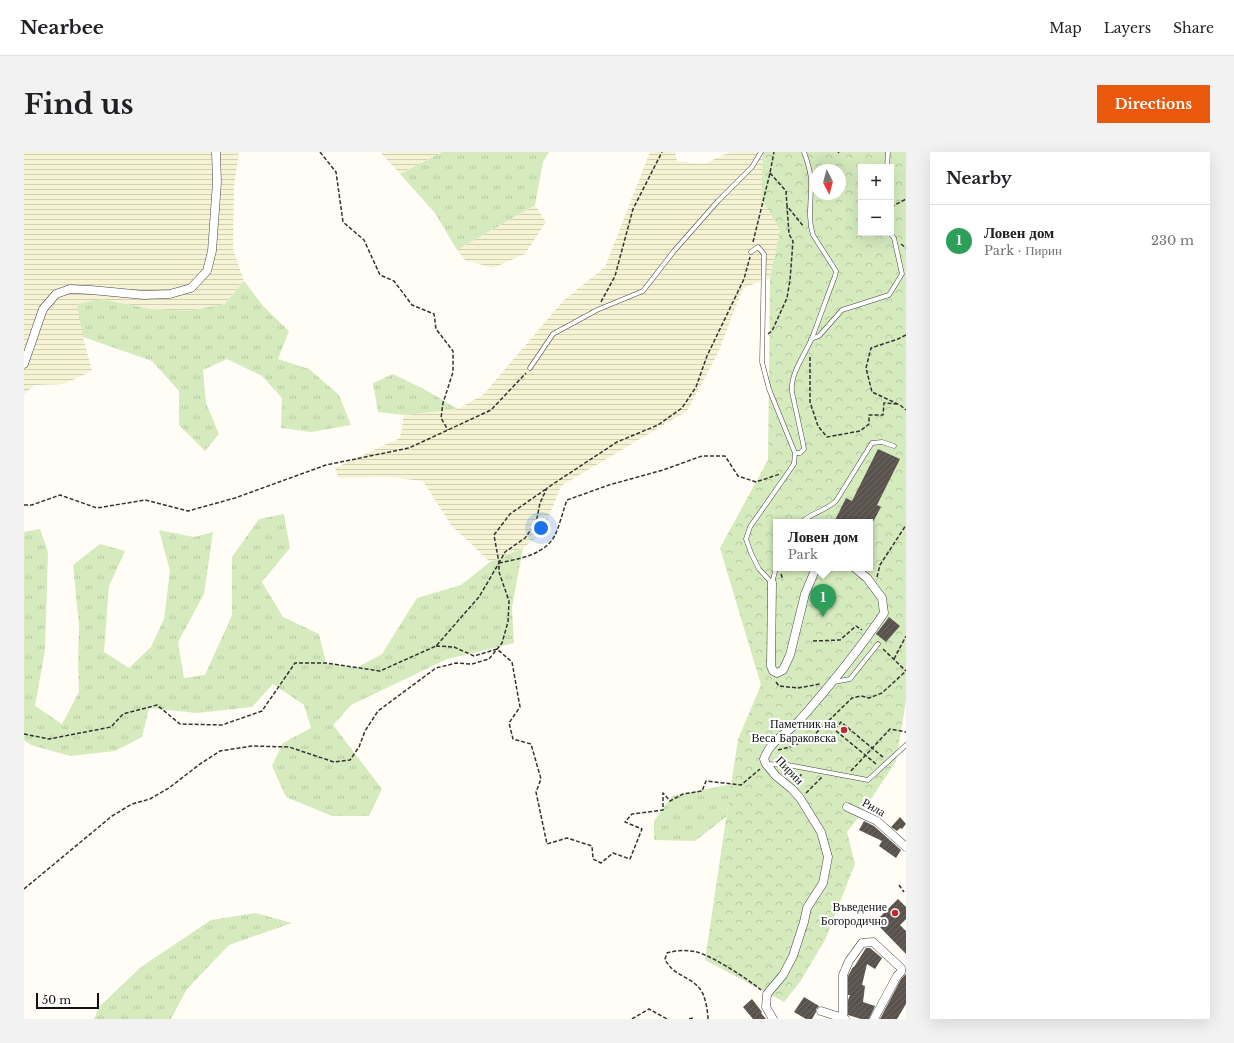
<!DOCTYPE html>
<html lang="en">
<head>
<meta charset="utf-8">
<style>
	body { margin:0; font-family:"Libre Baskerville",serif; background:#f2f2f2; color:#202124 }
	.controls { position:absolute; right:12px; top:12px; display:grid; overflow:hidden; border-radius:0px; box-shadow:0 4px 16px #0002 }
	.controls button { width:36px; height:36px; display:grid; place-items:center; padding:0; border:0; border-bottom:1px solid #e0e0e0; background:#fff; color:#202124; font:20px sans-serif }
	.compass { position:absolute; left:786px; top:12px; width:36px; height:36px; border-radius:50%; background:#fff; box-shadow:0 4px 16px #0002; rotate:174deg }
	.scale { position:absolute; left:12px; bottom:10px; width:63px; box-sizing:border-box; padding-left:4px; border:2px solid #111; border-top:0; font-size:11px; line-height:14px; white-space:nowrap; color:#111; -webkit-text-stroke:3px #fff; paint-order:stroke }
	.you { position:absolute; left:517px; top:376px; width:14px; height:14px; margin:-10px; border:3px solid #fff; border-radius:50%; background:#1a73e8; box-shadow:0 0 0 6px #1a73e833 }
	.badge { display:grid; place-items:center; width:26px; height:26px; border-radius:50%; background:#ea580c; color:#fff; font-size:13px; font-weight:700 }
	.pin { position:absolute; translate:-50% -33px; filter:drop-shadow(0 1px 2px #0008) }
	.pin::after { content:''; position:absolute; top:21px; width:14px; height:12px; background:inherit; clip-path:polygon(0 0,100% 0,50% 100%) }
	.popup { position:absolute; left:749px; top:367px; width:100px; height:52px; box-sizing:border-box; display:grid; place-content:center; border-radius:0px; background:#fff; filter:drop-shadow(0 1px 3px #0005); font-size:13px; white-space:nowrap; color:#757577 }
	.popup b { font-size:15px; color:#202124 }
	.popup::after { content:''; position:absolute; left:50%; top:100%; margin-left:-8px; border:8px solid transparent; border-top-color:#fff }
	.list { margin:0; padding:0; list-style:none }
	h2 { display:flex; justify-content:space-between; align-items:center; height:52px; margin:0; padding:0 16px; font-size:17px }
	h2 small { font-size:13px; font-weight:400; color:#757577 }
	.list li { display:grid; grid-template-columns:26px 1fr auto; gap:12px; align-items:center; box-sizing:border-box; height:72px; padding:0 16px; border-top:1px solid #e0e0e0 }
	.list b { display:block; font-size:15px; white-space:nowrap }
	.list p { margin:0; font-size:13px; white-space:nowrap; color:#757577 }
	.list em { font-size:13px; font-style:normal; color:#757577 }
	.map { position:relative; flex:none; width:882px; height:867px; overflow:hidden; border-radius:0px }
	header { display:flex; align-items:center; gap:24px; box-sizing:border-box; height:56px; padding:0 20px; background:#fff; border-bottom:1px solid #e0e0e0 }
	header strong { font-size:19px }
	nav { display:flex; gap:22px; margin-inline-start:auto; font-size:14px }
	.intro { display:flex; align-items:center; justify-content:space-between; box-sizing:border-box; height:96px; padding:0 24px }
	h1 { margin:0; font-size:28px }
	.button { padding:10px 18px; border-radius:0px; background:#ea580c; color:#fff; font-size:14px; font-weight:700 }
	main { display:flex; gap:24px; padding:0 24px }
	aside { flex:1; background:#fff; border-radius:0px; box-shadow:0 4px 16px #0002 }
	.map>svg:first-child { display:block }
</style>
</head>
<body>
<header>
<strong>Nearbee</strong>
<nav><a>Map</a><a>Layers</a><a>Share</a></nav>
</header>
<div class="intro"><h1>Find us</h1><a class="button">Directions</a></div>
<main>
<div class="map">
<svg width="882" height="867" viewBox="0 0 882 867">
	<defs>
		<pattern id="farmland-rules" width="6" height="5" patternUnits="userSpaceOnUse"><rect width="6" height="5" fill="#f6f3d4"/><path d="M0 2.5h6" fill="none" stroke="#d2cfb5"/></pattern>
		<pattern id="grass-tufts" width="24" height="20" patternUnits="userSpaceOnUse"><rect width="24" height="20" fill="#d5ebbd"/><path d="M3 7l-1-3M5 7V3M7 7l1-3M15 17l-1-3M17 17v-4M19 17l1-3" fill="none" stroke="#b6c8a1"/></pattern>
		<pattern id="park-crowns" width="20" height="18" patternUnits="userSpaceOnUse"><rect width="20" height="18" fill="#d5ebbd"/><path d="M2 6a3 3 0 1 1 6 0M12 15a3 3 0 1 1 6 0" fill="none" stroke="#b6c8a1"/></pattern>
		<pattern id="building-hatch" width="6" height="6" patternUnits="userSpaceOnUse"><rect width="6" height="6" fill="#5a524d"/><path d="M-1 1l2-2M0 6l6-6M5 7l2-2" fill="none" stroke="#6d6662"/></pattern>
	</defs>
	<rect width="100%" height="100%" fill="#fffdf5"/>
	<path fill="url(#farmland-rules)" d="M0,0H215L210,34L209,97L220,129L201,152L164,159L127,157L77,147L59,185L68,219L40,232L11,233L0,242Z
		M356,0H418L376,22Z
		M626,0H651L653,9L680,12L706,0H739L737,46L756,78L746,126L719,136L694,201L663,259L537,334L518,381L499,396L466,410L427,373L399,329L364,325L315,326L311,316L376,286L380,263L434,257L459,243L539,149L581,115Z
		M511,53L522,70L501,102L469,116L441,108L433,98Z"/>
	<path fill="url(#grass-tufts)" d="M418,0H525L519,10L511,53L433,98L411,61L376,22Z
		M220,129L240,155L265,179L254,207L285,217L315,243L327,273L287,280L257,276L258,246L238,224L203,207L179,218L182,251L195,282L181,299L155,273V239L128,209L59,185L53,152L77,147L127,157L164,159L201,152Z
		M369,222L400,237L434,257L380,263L354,260L349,231Z
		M260,362L266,396L238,430L259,465L295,482L302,511L332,516L358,502L393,446L437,433L466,410L499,396L488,455L490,491L423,507L327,553L309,573L358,637L345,664H308L262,645L248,614L259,591L287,576L280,553L249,532L228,555L173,561L125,556L118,585L91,599L46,604L7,593L0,588V380L16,377L24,400L21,498L11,554L38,572L55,540L54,510L55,473L49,413L76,392L101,399L85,434L80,500L105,516L127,495L140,467L146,419L135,378L170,385L189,380L180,442L154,490L160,526L181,523L208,463V405L235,367Z
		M708,632L702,665L671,689L630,688V669L648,644Z
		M232,761L268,771L205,793L163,837L147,867H70L76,854L117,815L187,768Z"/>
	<path fill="url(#park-crowns)" fill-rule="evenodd" d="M739,0H882V549L872,609L840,658L823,680L831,712L801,788L776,830L760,850L681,808L714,587L737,533L696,396L744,308L746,126L756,78L737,46ZM837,15H867V81H837ZM792,18H816V42H792ZM752,370H846V416H752Z"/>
	<path fill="url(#building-hatch)" d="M854,297L876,307L853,353L857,355L849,370H810L822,346L828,349Z
		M865,465L876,474L862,490L852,482Z
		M876,665L882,672L878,677L876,676L873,679L867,675Z
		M840,669L850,674L877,698L872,706L855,694L858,689L835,678Z
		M874,747L882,755V767L876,773L882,779V802L851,770Z
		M842,796H846L858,806L851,817L843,812L838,833L841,834L839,850L851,854L845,867H837L824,863V848L826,843H824V824L829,815H830Z
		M882,822V852L873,867H856L877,827Z
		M780,845L795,854L792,857V860L788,867H782L770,860Z
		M728,847L738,860L737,861L742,867H729L719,855Z"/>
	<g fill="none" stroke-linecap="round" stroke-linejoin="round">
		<defs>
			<path id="lane" d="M863,15L864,0
				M727,100L734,95L740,102L738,210L745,237L771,301L770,312L726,375L722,387L727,401L735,417L748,431
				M787,187L795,184L818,158L865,143L878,122L870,86L866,81
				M506,216L529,182L573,158L619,139L650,99L694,49L728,15L737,0
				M771,301H776L780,297L779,291L768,240C766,221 781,203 788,186C796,165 803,145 811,124L812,119L789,83C783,65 788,45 787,27C786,18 783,8 780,0
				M778,370C787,361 801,359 812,349L848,291L858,290L870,294
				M748,431L752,416
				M810,530L826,527L854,492
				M742,612L764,613L844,628L882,593"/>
			<path id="street" d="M0,212L19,157L32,142L46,137L67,138L120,143L146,142L167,136L183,119L188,99L193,30L192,0
				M748,431L747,514L749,519L753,521L759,518L766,503L781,442L792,416
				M823,655L853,669L882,695
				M797,859L819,866
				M749,867L742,855L743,842L759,823L769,804L780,770L783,756L799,731L804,705L797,680L776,646L768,637L752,624L742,612L740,607C746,589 762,582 775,569C805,535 835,498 860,461L858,446L843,426L831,416
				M821,867L819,866V823L825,809L838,791L849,790L877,816V820L873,824L850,867"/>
		</defs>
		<use href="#lane" stroke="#444" stroke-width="5"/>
		<use href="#street" stroke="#444" stroke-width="9"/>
		<path stroke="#333" stroke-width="1.5" stroke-dasharray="4 2" stroke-linecap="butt" d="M296,0L312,20L319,70L340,88L356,123L370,129L388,153L410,162L412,177L429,199V220L419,251L417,266L424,278
			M814,0L815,1
			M746,21L762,39L763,54L780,75
			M867,55L882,47
			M729,90L746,21L750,0
			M877,92L882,96
			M577,150L591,124L609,57L638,0
			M744,182L748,179L763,146L766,128L769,89L765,82L763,54
			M882,183L874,187L847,196L842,216L848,240L876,253L882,258
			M786,205V250L794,274L803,285L836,279L845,272V263H859L860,251L873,252
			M0,353H8L36,343L73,356L121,348L164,359L211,346L302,313L385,296L467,258L502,221
			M475,411C493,407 516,404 528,388C534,381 539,358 543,348L585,333L639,318L678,304H701L714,324L732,330L756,322
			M846,416L849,419L848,420
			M757,422L759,428
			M853,425L856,413L882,373
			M789,489L816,488L832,474L838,478
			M412,494L430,495L450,504L473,497L488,510L496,555L485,571L489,587L507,592L517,627L512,640L523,692L543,686L568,694L569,707L577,711L589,701L606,707L618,677L601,670L608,662L639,658V641L646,649L659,642L678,639L682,629L717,633L736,617
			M859,497L882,519
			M870,507L882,484
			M752,530L755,534L774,536L796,532
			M0,582L25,587L87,575L99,562L133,553L156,572L198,573L238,559L271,511H302L356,519L412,494L455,445L475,411L470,383L486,362L522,337
			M754,598L769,594L788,585L828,546L837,544L845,546L858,541L882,519
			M852,612L811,578L817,570L860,606
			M827,619L866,577L882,580
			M770,629L778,622
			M782,641L798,625
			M875,733L880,740
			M0,737L88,664L108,652L126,647L145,636L176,612L196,599L228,594L265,595L310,610L326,608L335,595L341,579L354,559L412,516L432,511L448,512L465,507L478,491L484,470L485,449L475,420V411L481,400L501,386L512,371L516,351L523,336L593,290L634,273L658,256L672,235L683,204L720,127L726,105
			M608,867L625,857L643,867
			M665,867L669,866L670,867
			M684,867C684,860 681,842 676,837C666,824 649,824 641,807L643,801C652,798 664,798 673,800C690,805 724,827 737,838"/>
		<use href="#lane" stroke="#fff" stroke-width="4"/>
		<use href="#street" stroke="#fff" stroke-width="8"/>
	</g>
	<g fill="#c4262e" stroke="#fff" stroke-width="1.5">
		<circle cx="820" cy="578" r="4"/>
		<circle cx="871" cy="761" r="4"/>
	</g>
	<g text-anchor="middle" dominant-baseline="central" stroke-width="4" stroke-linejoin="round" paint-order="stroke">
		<g font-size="12" fill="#111" stroke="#fff" text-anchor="end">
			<text x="812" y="571">Паметник на<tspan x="812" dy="14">Веса Бараковска</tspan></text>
			<text x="863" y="754">Въведение<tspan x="863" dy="14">Богородично</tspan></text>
		</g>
		<g font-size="12" fill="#111" stroke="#fff">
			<text transform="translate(766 618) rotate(46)">Пирин</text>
			<text transform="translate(850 655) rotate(29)">Рила</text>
		</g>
	</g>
</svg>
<div class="controls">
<button>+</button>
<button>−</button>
</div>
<svg class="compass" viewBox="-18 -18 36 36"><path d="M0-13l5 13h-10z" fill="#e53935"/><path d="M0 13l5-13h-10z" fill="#757577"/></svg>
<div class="scale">50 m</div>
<div class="you"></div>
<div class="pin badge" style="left:799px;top:465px;background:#2e9e5b">1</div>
<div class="popup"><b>Ловен дом</b>Park</div>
</div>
<aside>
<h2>Nearby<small></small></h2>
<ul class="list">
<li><span class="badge" style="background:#2e9e5b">1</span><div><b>Ловен дом</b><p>Park · Пирин</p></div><em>230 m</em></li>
</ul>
</aside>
</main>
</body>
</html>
